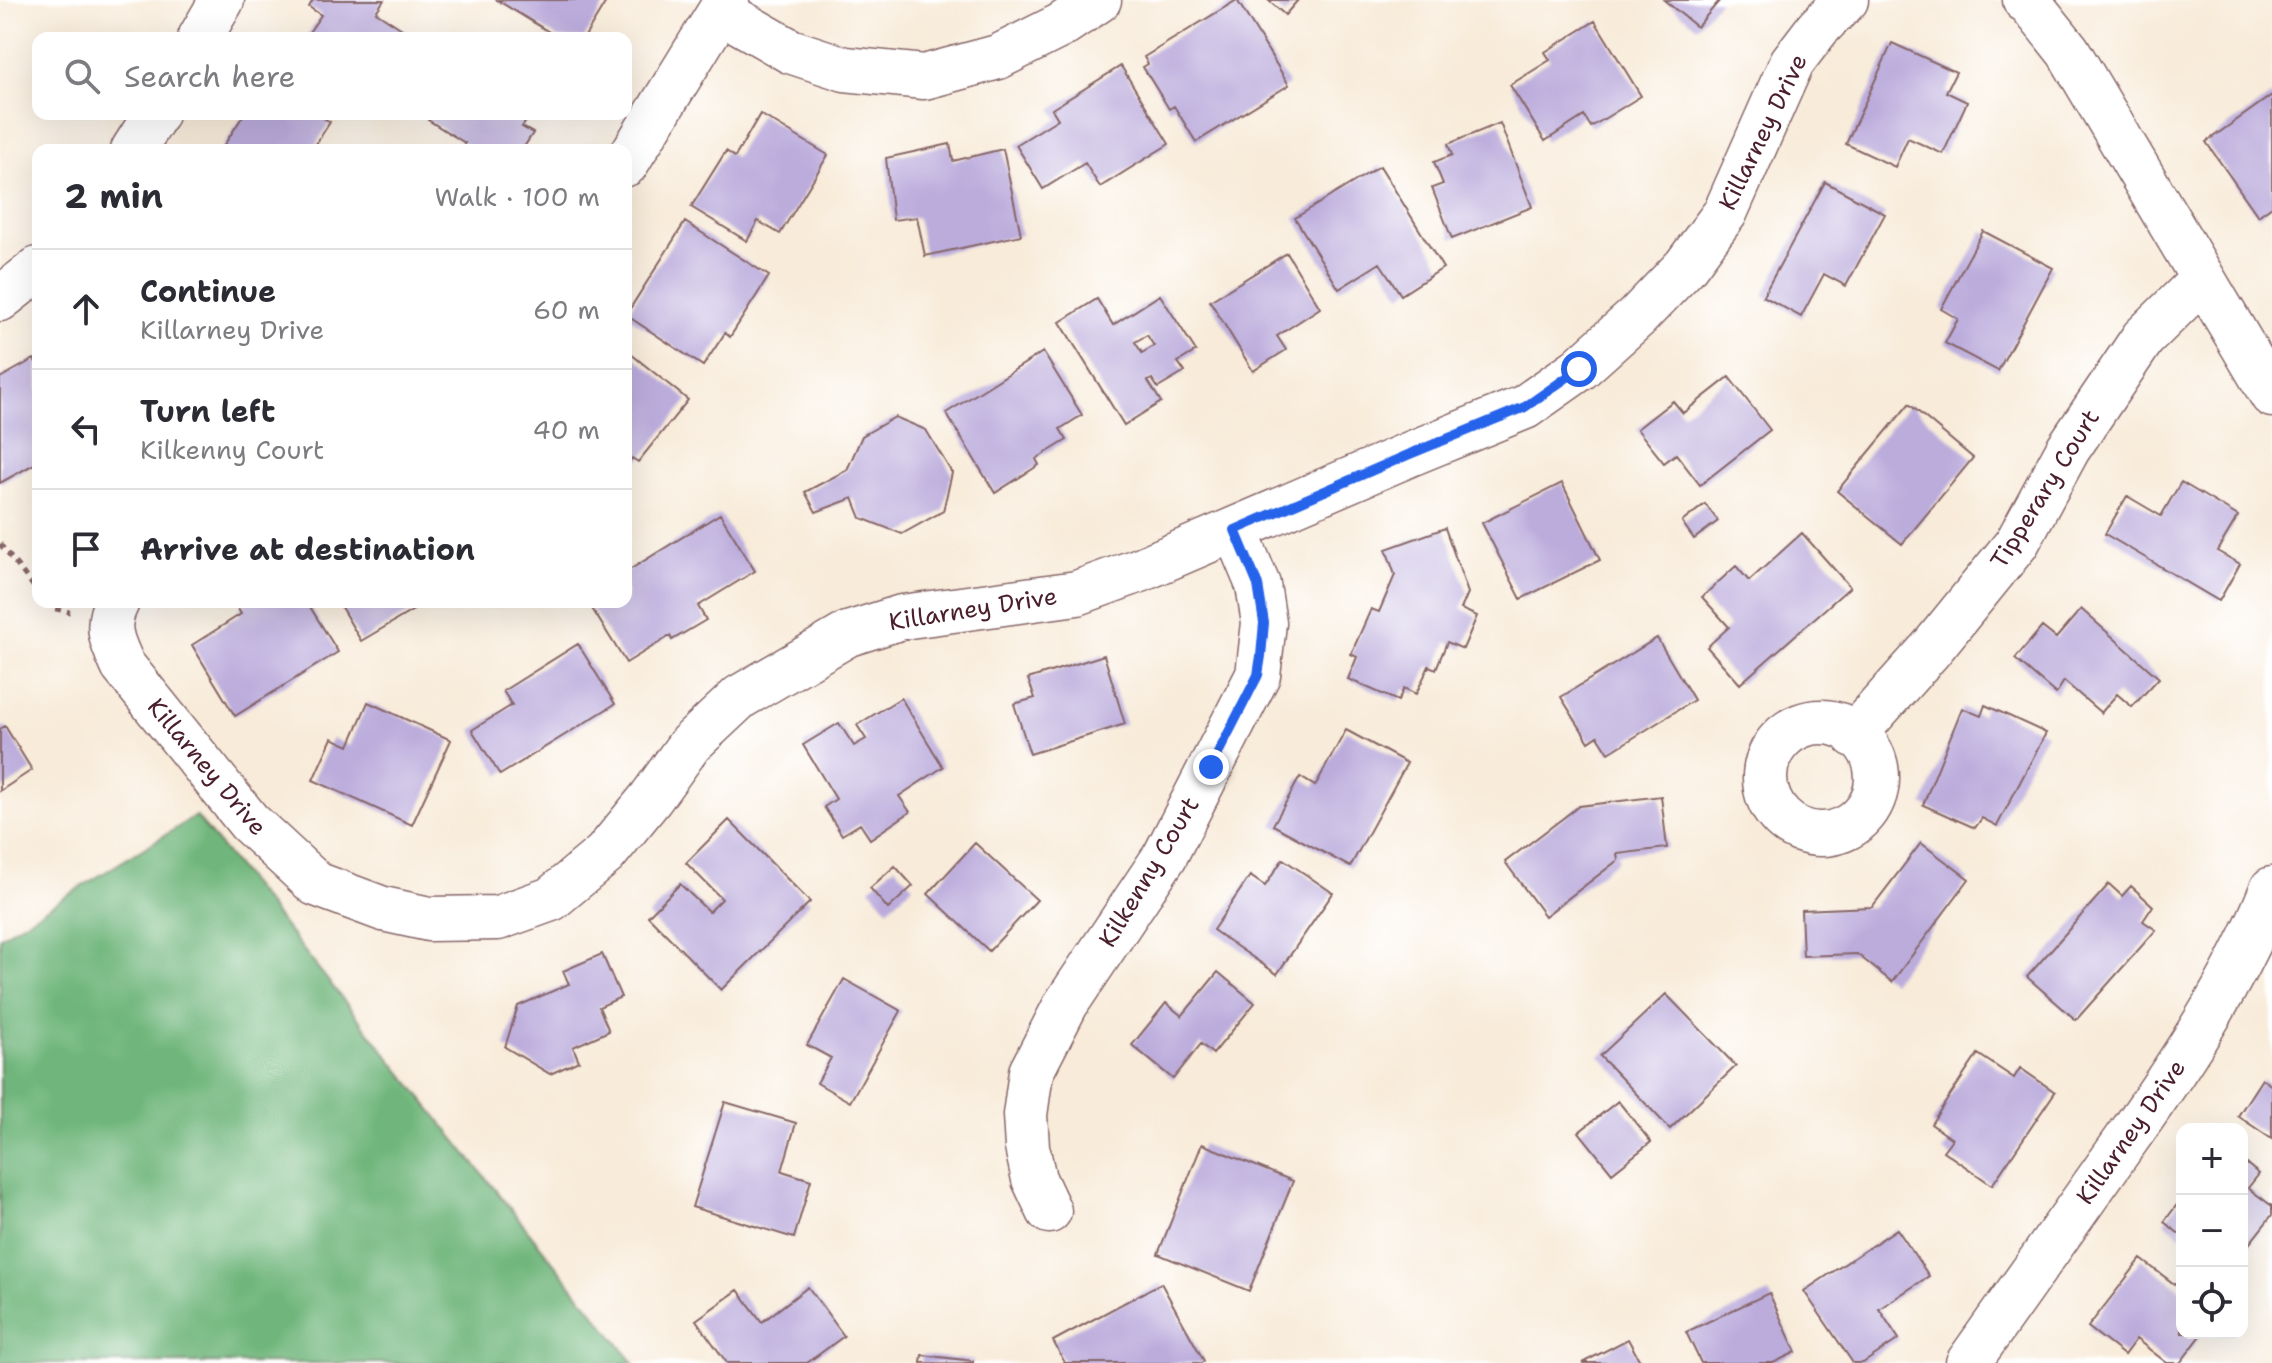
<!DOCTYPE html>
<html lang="en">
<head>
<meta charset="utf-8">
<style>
	body { margin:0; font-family:"Shantell Sans",sans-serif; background:#f2f2f3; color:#2b2b33 }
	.controls { position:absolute; right:24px; bottom:24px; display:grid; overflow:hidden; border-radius:16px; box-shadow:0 8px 32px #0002 }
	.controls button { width:72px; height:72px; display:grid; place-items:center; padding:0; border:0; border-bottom:2px solid #e1e1e2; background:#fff; color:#2b2b33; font:40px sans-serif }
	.stop { position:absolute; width:24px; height:24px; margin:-18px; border:6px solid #2563eb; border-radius:50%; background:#fff }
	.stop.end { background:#2563eb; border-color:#fff; box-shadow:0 2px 8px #0008 }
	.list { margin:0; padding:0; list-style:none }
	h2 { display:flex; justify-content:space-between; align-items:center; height:104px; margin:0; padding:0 32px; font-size:34px }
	h2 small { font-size:26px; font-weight:400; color:#7c7c81 }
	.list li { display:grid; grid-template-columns:52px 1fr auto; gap:24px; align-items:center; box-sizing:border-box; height:120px; padding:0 32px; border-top:2px solid #e1e1e2 }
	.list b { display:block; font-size:30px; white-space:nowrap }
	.list p { margin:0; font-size:26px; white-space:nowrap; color:#7c7c81 }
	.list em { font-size:26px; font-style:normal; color:#7c7c81 }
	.icon { flex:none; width:44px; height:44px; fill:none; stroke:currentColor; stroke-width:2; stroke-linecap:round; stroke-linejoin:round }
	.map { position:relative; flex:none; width:2272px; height:1363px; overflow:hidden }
	.search { position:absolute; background:#fff; box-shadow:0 8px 32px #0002; left:32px; top:32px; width:600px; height:88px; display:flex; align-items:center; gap:20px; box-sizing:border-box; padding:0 28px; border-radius:16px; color:#7c7c81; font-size:30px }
	.panel { position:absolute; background:#fff; box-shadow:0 8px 32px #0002; left:32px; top:144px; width:600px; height:464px; border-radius:16px }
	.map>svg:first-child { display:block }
</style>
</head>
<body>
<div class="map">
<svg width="2272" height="1363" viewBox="0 0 2272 1363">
	<rect width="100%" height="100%" fill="#fff"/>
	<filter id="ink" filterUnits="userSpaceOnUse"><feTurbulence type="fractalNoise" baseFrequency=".0125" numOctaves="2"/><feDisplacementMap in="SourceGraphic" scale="16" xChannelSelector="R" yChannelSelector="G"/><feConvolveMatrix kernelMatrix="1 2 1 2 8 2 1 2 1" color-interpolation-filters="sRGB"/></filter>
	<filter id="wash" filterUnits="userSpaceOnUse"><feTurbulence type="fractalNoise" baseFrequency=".006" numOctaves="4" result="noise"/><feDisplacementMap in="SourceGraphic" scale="32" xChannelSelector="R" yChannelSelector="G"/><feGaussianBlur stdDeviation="1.8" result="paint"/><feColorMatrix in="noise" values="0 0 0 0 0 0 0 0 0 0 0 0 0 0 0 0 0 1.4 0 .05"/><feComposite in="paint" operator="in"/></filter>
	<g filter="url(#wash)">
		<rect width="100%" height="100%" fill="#f8ebd9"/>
		<path fill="#70b67b" stroke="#5d6a53" stroke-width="2" d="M196,816L634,1363H0V937Z"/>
		<g id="blocks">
			<path fill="#bbacdc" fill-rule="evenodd" d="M313,0H384L376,12L405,31L400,38H305L321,15L309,7Z
				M497,0H607L584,38H559Z
				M1237,0L1289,85L1196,142L1174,106L1169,109L1143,67L1148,64L1144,57Z
				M1268,0H1298L1285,15Z
				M1664,0H1720L1697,27Z
				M1595,21L1641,96L1591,127L1584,116L1545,141L1510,85L1550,60L1545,52Z
				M1892,43L1956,72L1946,92L1967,102L1943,154L1908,138L1895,167L1846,144Z
				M1121,66L1169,144L1100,187L1085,163L1043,189L1016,145L1058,119L1052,109Z
				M2272,95V206L2258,216L2206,142Z
				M244,114H317L330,122L312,150H221Z
				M432,114H531L522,127L533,133L522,150H460L465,143L428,120Z
				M760,114L828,155L780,234L758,221L747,241L691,207L726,151L735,157Z
				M1500,123L1532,207L1452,239L1432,188L1443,184L1434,162L1452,155L1448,144Z
				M950,144L953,161L1003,149L1021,235L925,256L917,217L893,220L886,158Z
				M1380,166L1443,268L1401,295L1380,263L1339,289L1295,218Z
				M1825,182L1885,214L1846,286L1824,274L1801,317L1763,296Z
				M685,222L769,276L730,337L725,333L703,366L626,315Z
				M1983,231L2053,268L1998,371L1945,343L1958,319L1941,309Z
				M1287,253L1320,308L1277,336L1286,350L1253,371L1210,301Z
				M1160,295L1196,351L1178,362L1185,372L1158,388L1152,379L1148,381L1161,402L1124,425L1060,322L1097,299L1113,325ZM1147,335L1154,346L1142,353L1135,342Z
				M626,350L688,400L638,462L632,458L626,466Z
				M1043,352L1082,415L1060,429L1067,440L1036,459L1039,465L995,493L946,413Z
				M34,359L38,366V462L0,483V378Z
				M1729,377L1770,430L1700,485L1676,454L1664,463L1637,429L1673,401L1683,413Z
				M1909,404L1973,458L1902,544L1837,491Z
				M895,417L926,430L952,473L943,511L902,534L861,518L853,498L816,512L805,492L847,470L862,436Z
				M2181,482L2238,516L2217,551L2240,564L2219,601L2105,534L2127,496L2161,516Z
				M1562,483L1600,560L1521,599L1482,523Z
				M1705,504L1718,521L1694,539L1682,522Z
				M720,514L755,571L698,606L706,620L672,640L670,636L626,663L588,602H626V572Z
				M1445,528L1468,593L1461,609L1477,616L1463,649L1447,642L1436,669L1429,666L1416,694L1404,688L1398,701L1348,679L1357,657L1351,654L1371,609L1379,612L1395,575L1386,549Z
				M1802,533L1850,587L1740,684L1707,647L1729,627L1702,597L1736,566L1749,581Z
				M249,602H307L338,652L235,716L192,645L241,614L238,609Z
				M338,602H427L361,641Z
				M2081,609L2159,678L2132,707L2117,694L2101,713L2064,681L2056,694L2015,659L2042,627L2056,638Z
				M1657,638L1694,700L1609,753L1598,736L1589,742L1561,697Z
				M578,644L615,704L500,775L472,730L512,705L503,691Z
				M1104,655L1125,724L1030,754L1014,704L1035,698L1028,679Z
				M901,698L943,767L899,796L910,812L870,839L860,824L842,835L824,807L836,799L803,745L839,723L854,746L866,739L857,725Z
				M368,702L451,740L412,825L313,780L332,738L349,746Z
				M1985,705L2046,733L1997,826L1982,818L1975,828L1923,805L1962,708L1981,716Z
				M5,726L32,770L0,791V729Z
				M1346,730L1407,763L1350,867L1273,825L1300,777L1315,786Z
				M1661,796L1667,848L1617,854L1618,860L1545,916L1505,862L1579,806Z
				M729,820L810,902L721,990L648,916L680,884L709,912L722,899L686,863Z
				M975,843L1037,900L989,951L928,894Z
				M1921,843L1969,879L1892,982L1857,954L1803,956L1801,910L1872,907Z
				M1283,859L1333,893L1277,974L1213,930L1250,876L1265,886Z
				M895,866L913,886L888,909L870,888Z
				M2109,884L2122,896L2131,886L2153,906L2143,921L2156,930L2076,1020L2027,977Z
				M602,954L621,997L599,1007L609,1031L573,1047L579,1061L550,1074L505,1047L518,1006L569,984L563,971Z
				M1218,972L1255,1003L1213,1054L1201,1044L1173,1079L1132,1045L1166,1003L1182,1016Z
				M844,979L901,1011L850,1102L817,1083L831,1058L807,1045Z
				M1666,994L1736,1066L1670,1129L1600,1056Z
				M1978,1054L2014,1078L2020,1068L2055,1092L1992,1185L1943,1151L1952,1139L1931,1124Z
				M2262,1079L2272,1086V1139L2238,1116Z
				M1618,1101L1651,1142L1612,1173L1579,1132Z
				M725,1102L796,1123L782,1171L811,1180L794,1238L692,1207Z
				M1202,1144L1293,1181L1249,1291L1158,1254Z
				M2242,1160L2259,1174L2248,1188L2272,1206V1215L2242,1253Z
				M2182,1198V1236L2164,1222Z
				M1897,1229L1929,1276L1879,1309L1899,1339L1863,1363H1853L1804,1291Z
				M2141,1259L2182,1290V1333H2203L2180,1363H2167L2136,1339L2124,1355L2088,1327Z
				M1161,1283L1204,1361L1201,1363H1065L1053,1341Z
				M808,1287L844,1336L807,1363H727L696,1320L738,1290L762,1322Z
				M1769,1293L1796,1352L1773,1363H1701L1686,1332Z
				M1628,1339L1641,1363H1582Z
				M922,1355L973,1361V1363H921Z"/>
		</g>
	</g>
	<g filter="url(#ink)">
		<use href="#blocks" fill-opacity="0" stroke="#876668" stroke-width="2"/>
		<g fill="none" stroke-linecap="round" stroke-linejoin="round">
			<defs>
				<path id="minor" d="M2025,0L2029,2L2068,51L2272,395
					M722,12L790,51L845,69L924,77L998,57L1060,26L1099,0
					M200,38L222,0
					M133,150L156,114
					M626,164L727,0
					M0,299L38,269
					M117,602C104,626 112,642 123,666L249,822L316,884L383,909L429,919L498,918L551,899L605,854L651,798L690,744L740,697L848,634L902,617L1077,593L1140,570L1410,454L1525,407L1579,369L1637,317L1685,267L1725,213L1792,62L1818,28L1846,0
					M1765 778a56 56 0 1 1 112 0a56 56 0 1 1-112 0Z
					M1854,735L1931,649L2017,543L2068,449L2143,338L2202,280
					M1049,1211L1034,1179L1027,1147L1025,1115L1031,1072L1066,1004L1165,856L1258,675L1264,623L1258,585L1235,530
					M1968,1363C2018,1292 2069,1221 2119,1150C2178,1068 2235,983 2272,889"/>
			</defs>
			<use href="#minor" stroke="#876668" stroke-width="47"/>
			<path stroke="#876668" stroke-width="5" stroke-dasharray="6 6" stroke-linecap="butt" d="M0,544L38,592
				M46,602L51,608L70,612"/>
			<use href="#minor" stroke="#fff" stroke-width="44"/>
		</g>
	</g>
	<g fill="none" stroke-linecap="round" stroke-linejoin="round" filter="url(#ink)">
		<path stroke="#2563eb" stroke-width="10" d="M1211,767L1258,675L1261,656L1264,623L1258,585L1235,530L1410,454L1525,407L1579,369"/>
	</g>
	<g text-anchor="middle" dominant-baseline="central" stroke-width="6" stroke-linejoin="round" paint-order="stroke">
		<g font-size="24" fill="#4a1f2b" stroke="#fff">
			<text transform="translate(1763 132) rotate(-64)">Killarney Drive</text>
			<text transform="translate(2045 489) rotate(-58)">Tipperary Court</text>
			<text transform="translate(973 609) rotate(-9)">Killarney Drive</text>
			<text transform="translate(207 767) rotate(50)">Killarney Drive</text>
			<text transform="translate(1149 872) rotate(-59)">Kilkenny Court</text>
			<text transform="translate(2131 1132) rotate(-55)">Killarney Drive</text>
		</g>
	</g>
</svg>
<div class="controls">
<button>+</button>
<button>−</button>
<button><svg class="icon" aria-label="locate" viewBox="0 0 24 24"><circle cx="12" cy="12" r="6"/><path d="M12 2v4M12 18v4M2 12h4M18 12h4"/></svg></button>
</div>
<div class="stop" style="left:1579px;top:369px"></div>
<div class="stop end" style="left:1211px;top:767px"></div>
<div class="search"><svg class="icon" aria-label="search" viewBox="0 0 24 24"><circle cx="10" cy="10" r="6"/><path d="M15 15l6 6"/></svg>Search here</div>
<section class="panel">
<h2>2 min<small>Walk · 100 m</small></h2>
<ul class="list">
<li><svg class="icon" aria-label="ahead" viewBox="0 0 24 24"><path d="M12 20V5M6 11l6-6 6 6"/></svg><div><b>Continue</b><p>Killarney Drive</p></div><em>60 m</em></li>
<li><svg class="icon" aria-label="left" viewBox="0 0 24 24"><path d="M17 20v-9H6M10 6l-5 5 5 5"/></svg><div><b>Turn left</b><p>Kilkenny Court</p></div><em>40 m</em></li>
<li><svg class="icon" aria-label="arrive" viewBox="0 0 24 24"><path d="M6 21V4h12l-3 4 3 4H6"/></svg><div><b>Arrive at destination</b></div></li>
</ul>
</section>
</div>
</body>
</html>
